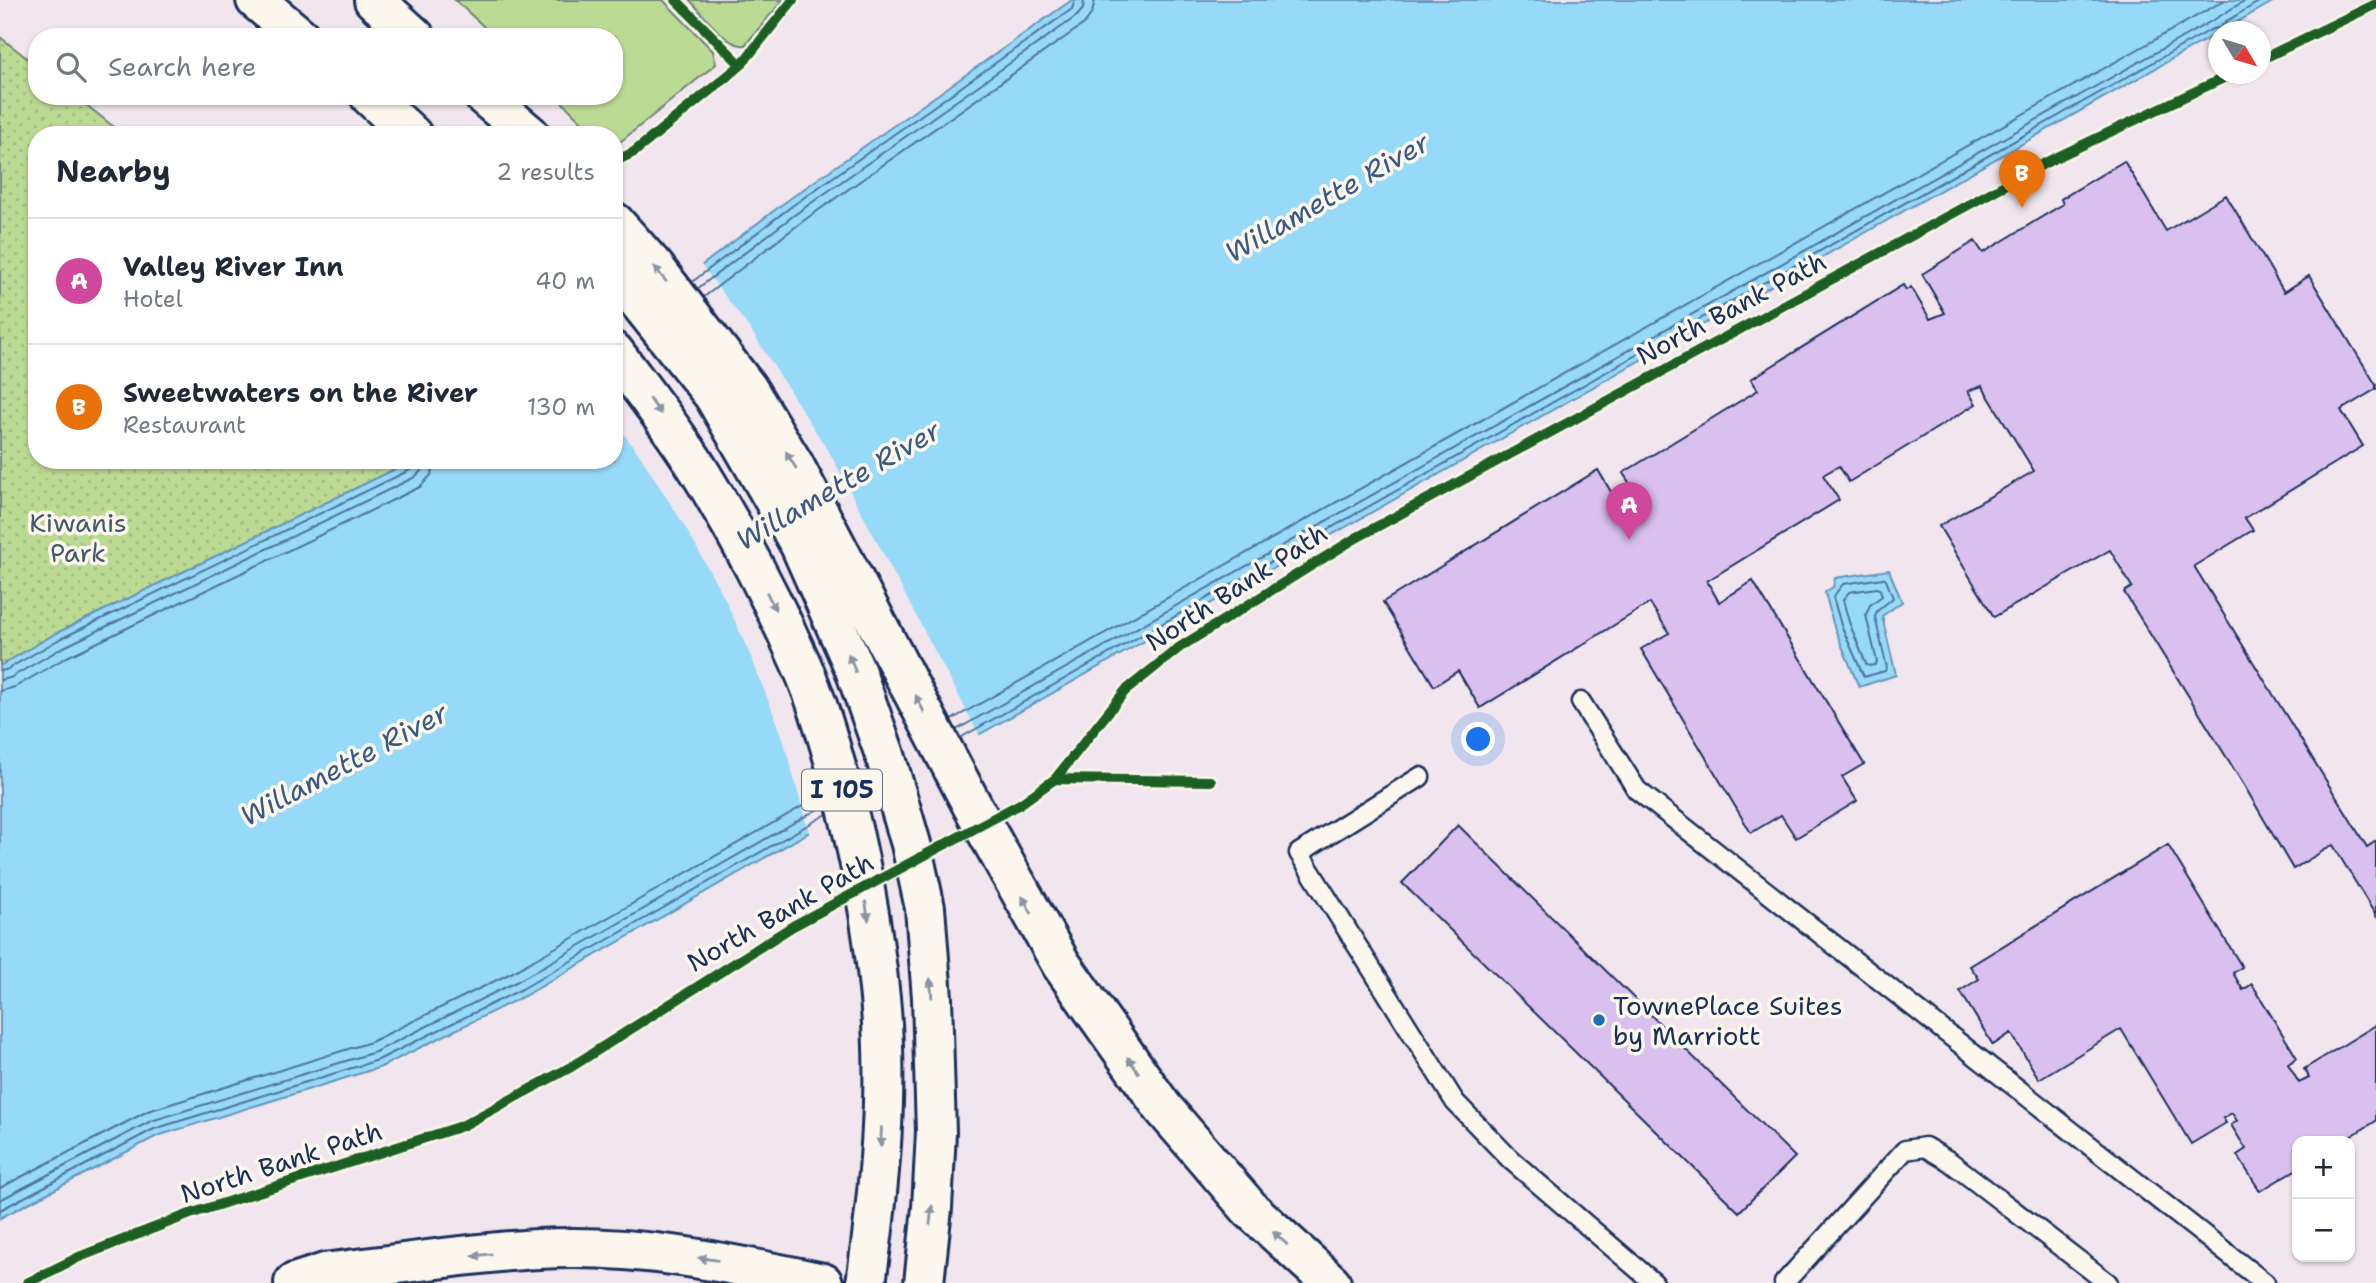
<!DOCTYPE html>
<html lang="en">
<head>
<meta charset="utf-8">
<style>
	body { margin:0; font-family:"Shantell Sans",sans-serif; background:#f2f2f3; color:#1f2937 }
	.controls { position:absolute; right:21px; bottom:21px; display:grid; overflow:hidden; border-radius:14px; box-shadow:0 2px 5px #0004 }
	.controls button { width:63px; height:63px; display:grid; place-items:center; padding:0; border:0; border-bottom:2px solid #e0e1e3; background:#fff; color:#1f2937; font:35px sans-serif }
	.compass { position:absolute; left:2208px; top:21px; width:63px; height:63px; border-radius:50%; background:#fff; box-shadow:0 2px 5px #0004; rotate:128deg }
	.you { position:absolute; left:1479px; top:740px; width:24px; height:24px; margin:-18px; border:5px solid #fff; border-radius:50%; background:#1a73e8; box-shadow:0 0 0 10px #1a73e833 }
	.badge { display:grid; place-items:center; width:46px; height:46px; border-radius:50%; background:#111827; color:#fff; font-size:23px; font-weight:700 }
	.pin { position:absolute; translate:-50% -58px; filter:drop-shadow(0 2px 4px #0008) }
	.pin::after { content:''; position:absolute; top:37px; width:24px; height:21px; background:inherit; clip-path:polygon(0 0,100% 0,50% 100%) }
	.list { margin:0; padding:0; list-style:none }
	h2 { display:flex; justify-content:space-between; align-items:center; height:91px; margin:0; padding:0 28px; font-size:30px }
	h2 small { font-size:23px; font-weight:400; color:#747a83 }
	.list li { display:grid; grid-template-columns:46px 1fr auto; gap:21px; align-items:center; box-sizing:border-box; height:126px; padding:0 28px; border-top:2px solid #e0e1e3 }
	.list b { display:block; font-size:26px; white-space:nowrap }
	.list p { margin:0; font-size:23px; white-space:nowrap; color:#747a83 }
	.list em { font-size:23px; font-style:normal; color:#747a83 }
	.icon { flex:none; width:38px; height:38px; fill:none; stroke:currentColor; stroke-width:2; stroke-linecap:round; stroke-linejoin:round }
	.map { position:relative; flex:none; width:2376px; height:1283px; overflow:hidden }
	.search { position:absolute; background:#fff; box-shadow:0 2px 5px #0004; left:28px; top:28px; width:595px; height:77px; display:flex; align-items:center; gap:18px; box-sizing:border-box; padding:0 24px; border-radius:28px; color:#747a83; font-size:26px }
	.panel { position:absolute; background:#fff; box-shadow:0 2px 5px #0004; left:28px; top:126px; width:595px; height:343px; border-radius:28px }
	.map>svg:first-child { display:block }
</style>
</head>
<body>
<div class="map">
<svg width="2376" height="1283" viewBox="0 0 2376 1283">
	<defs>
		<pattern id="park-dots" width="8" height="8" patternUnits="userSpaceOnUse" patternTransform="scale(1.75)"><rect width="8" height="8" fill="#bbda93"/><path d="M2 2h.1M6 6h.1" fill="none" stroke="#a0bb81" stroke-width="1.8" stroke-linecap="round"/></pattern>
	</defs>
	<rect width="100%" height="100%" fill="#f1e6ed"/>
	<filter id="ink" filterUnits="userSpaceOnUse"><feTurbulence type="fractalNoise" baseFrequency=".0143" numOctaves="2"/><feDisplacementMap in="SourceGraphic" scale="14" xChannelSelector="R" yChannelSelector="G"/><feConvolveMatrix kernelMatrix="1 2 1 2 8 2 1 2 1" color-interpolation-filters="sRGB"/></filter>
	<g filter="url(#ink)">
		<path fill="#bbda93" stroke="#6b8478" stroke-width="2" d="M455,0H663L713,51L716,64L614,147V135H595L556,96H614V37H495Z
			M690,0H783L745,45C727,48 702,13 690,0Z"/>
		<path fill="url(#park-dots)" stroke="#6b8478" stroke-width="2" d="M0,37L37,66V96H75L124,135H37V460H414L55,634L0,666Z"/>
		<path fill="#97d9f9" stroke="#6595bb" stroke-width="2" d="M1072,0H2276L975,737L526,995L381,1067L157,1136L0,1218V666L55,634L414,460H614V332L788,200Z
			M1889,570L1902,602L1882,616L1896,675L1859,687L1834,627L1825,592L1833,587L1835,578Z"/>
		<path fill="#f1e6ed" d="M700,263L750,329L832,457L981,738L810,836L782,735L751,657L724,597L684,525L639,454L614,421V328Z"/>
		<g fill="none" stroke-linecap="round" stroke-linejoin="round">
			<path stroke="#4d739c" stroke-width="2" d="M692,282L792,206L1072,9L1075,0
				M697,289L797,213L1077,16L1083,9L1084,0
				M704,297L803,221L1084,24L1092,13L1095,0
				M1883,578L1886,580L1893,598L1877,611L1875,617L1887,668L1885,671L1864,677L1841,625L1833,597L1843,584Z
				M1877,588L1880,589L1882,596L1870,605L1866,615L1877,662L1875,665L1869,666L1866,664L1849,622L1843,600L1849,592Z
				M0,671L6,670L58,640L410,470L414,466L415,460
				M0,680L10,678L62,648L415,477L422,470L424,460
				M0,691L15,687L67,657L420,487L431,475L434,460
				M951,720L2225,0
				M956,730L2215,19L2246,0
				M960,738L2212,29L2220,28L2225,22L2262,0
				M0,1188L148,1111L371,1042L513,972L822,795
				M0,1200L151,1121L375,1052L518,981L825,805
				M0,1210L154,1129L378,1060L522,989L827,814"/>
		</g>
		<path fill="#dac0ef" stroke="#1b2f5e" stroke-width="2" d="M2124,161L2166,231L2226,195L2284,292L2309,276L2376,385V389L2341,410L2363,446L2245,518L2253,530L2194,566L2367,847L2376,841V916L2333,845L2293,869L2245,787L2124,592L2132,587L2110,550L1994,617L1939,526L2034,471L1982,386L1968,391L1976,404L1849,482L1839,466L1823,475L1839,500L1707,581L1719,602L1753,581L1864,764L1842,777L1857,801L1796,838L1781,815L1751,833L1641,649L1669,633L1650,603L1480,708L1458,671L1434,686L1383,602L1598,470L1613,495L1630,484L1623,473L1758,390L1751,379L1903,285L1906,290L1911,287L1930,319L1945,313L1922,274L1975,241L1983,253L2063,204L2061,199Z
			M1458,825L1795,1157L1739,1212L1402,883Z
			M2168,845L2242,967L2233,973L2243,990L2252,984L2297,1058L2288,1064L2299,1083L2309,1078L2304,1069L2376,1025V1121L2343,1141H2297V1169L2260,1191L2237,1155L2246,1149L2231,1125L2237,1121L2232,1113L2223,1118L2226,1123L2191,1144L2121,1029L2039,1079L2011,1033L1993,1045L1960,991L1979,979L1970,966Z"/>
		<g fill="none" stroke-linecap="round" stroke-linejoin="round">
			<defs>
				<path id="lane" d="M1581,702L1637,790L2265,1283
					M1420,777L1299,853L1455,1102L1511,1160L1654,1283
					M1784,1283L1905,1150L1925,1147L1949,1161L2108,1283"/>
				<path id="highway" d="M256,0L300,37
					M374,0L415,37
					M370,96L412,135
					M484,96L530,135
					M614,222L655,268L747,388L794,465L973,807L1061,964L1163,1108L1250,1209L1331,1283
					M614,271L714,396L800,545L854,667L885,755L911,844L925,908L932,998L936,1132L932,1208L924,1283
					M614,352C643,391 674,430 700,472C738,534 772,598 801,664C818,702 830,745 841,785C860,854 873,927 880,998C889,1091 879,1190 866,1283
					M294,1283L325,1273C395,1265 468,1253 538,1249C635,1243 729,1263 823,1283"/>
			</defs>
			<use href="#lane" stroke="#1b2f5e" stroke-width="23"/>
			<use href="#highway" stroke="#1b2f5e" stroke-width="44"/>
			<use href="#lane" stroke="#fbf7ec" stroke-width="18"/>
			<use href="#highway" stroke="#fbf7ec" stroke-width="38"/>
			<defs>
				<path id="cycleway" d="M676,0L741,65
					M2260,60L2376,4
					M614,162L634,152L741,65L793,0
					M1055,779L1211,781
					M27,1283L79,1257L190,1214L462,1126L571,1067L793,926L1020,804L1055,779L1125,691L1180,647L1356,538L2049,161L2232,74"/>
			</defs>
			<use href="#cycleway" stroke="#fbf7ec" stroke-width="15"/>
			<use href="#cycleway" stroke="#1b5e20" stroke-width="10"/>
		</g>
		<defs><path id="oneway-solid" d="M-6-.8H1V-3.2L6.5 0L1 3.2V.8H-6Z" transform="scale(1.75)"/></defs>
		<g fill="#8b93a5">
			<use href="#oneway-solid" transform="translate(660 274) rotate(-129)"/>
			<use href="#oneway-solid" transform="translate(655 406) rotate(54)"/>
			<use href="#oneway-solid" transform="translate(791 460) rotate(-121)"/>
			<use href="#oneway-solid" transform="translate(771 601) rotate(64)"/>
			<use href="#oneway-solid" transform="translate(852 663) rotate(-112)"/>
			<use href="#oneway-solid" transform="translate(920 704) rotate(-116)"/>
			<use href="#oneway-solid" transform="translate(1027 905) rotate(-119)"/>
			<use href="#oneway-solid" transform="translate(867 911) rotate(81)"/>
			<use href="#oneway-solid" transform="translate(931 988) rotate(-95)"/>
			<use href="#oneway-solid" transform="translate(1133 1065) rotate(-125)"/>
			<use href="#oneway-solid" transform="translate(881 1137) rotate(93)"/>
			<use href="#oneway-solid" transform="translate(931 1215) rotate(-84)"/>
			<use href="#oneway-solid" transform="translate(1280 1238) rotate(-137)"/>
			<use href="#oneway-solid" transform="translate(482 1255) rotate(174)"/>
			<use href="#oneway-solid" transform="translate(708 1259) rotate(-172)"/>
		</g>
	</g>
	<circle fill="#1f6fb2" stroke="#fbf7ec" stroke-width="2.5" cx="1599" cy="1020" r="7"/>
	<g text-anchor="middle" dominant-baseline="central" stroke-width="7" stroke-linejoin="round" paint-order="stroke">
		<rect fill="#fbf7ec" stroke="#5e6b89" stroke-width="2" x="802" y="769.5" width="80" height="41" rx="5"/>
		<g font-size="24" font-weight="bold" fill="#1b2f5e">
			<text x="842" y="790">I 105</text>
		</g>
		<g font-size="26" fill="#1b2f5e" stroke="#fbf7ec">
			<text transform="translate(1731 308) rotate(-28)">North Bank Path</text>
			<text transform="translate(1236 587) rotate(-33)">North Bank Path</text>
			<text transform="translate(780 912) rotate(-30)">North Bank Path</text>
			<text transform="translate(281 1162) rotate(-18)">North Bank Path</text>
		</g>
		<g font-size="26" fill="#435a6b" stroke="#fbf7ec">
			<text x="78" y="522">Kiwanis<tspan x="78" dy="30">Park</tspan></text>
		</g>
		<g font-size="26" fill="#1b2f5e" stroke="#fbf7ec" text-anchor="start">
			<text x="1613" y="1005">TownePlace Suites<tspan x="1613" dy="30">by Marriott</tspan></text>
		</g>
		<g font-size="28" font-style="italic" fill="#3a5a85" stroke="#fbf7ec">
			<text transform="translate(1327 197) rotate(-30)">Willamette River</text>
			<text transform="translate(838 485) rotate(-30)">Willamette River</text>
			<text transform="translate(344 764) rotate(-28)">Willamette River</text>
		</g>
	</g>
</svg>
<div class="controls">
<button>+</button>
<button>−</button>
</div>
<svg class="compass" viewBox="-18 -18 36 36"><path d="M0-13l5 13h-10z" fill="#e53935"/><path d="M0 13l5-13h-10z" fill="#747a83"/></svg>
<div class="you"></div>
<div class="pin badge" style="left:1629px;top:540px;background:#d1479c">A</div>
<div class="pin badge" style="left:2022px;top:208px;background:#e8710a">B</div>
<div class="search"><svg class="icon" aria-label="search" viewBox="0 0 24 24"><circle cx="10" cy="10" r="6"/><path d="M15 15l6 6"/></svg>Search here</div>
<section class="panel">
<h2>Nearby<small>2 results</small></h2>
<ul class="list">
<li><span class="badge" style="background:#d1479c">A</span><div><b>Valley River Inn</b><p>Hotel</p></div><em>40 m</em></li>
<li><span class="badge" style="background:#e8710a">B</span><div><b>Sweetwaters on the River</b><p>Restaurant</p></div><em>130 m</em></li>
</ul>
</section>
</div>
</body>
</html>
